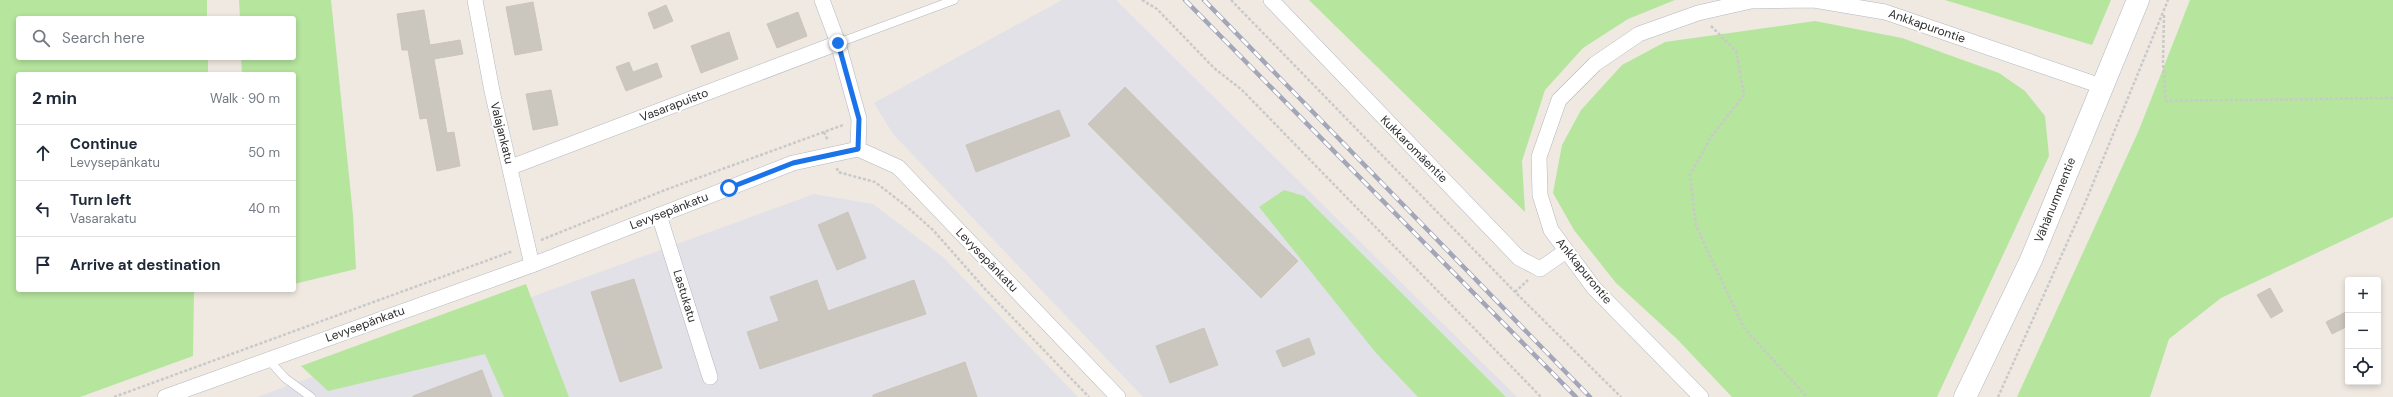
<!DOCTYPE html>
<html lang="en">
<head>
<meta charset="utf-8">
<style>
	body { margin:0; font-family:"DM Sans",sans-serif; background:#f2f2f3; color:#1f2937 }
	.controls { position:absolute; right:12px; bottom:12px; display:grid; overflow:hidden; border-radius:4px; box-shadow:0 2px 6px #0003 }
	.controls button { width:36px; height:36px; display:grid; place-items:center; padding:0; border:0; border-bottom:1px solid #e0e1e3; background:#fff; color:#1f2937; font:20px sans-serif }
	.stop { position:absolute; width:12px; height:12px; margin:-9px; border:3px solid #1a73e8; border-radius:50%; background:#fff }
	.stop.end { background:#1a73e8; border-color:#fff; box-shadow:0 1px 4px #0008 }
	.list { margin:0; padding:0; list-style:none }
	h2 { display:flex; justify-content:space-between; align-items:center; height:52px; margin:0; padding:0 16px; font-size:17px }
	h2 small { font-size:13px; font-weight:400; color:#747a83 }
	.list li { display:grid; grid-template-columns:26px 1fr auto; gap:12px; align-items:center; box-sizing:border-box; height:56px; padding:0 16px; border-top:1px solid #e0e1e3 }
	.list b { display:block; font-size:15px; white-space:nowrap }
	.list p { margin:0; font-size:13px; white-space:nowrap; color:#747a83 }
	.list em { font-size:13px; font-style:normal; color:#747a83 }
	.icon { flex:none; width:22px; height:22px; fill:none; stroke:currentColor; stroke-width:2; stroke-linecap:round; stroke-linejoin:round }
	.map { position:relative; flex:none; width:2393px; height:397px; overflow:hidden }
	.search { position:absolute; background:#fff; box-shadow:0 2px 6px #0003; left:16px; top:16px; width:280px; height:44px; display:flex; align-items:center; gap:10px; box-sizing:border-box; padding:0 14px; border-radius:4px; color:#747a83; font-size:15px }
	.panel { position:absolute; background:#fff; box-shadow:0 2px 6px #0003; left:16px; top:72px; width:280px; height:220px; border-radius:4px }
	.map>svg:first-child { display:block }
</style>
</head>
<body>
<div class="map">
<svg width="2393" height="397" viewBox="0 0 2393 397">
	<rect width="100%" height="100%" fill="#efe9e1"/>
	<path fill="#e3e1e8" d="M1062,0H1116L1517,397H1143L893,134L874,103Z
		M814,194L873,204L943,257L1078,397H257Z"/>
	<path fill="#b6e59e" d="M0,0H207V18H18V58H208V74H18V290H194L193,356L80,397H0Z
		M239,0H331L353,215L356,269L294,284V74H242L241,58H294V18H240Z
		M1309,0H1675L1628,19L1583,48L1545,90L1522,161L1525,212Z
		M1945,0H2111L2092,45Z
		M2190,0H2393V217L2221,298L2169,339L2150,397H2017L2139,130Z
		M1815,21L1902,38L1999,73L2025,91L2045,116L2049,156L1937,397H1732L1677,339L1616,283L1574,230L1553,193L1562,145L1581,110L1622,65L1665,42Z
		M1284,190L1304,196L1506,397H1418L1376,353L1259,207Z
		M526,284L569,397H504L485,354L328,391L301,366Z"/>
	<path fill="#cbc7bf" stroke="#cbc5ba" d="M533,2L542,50L515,55L506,7Z
		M666,5L673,21L654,29L648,13Z
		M424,10L430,45L460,40L463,54L434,59L447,133L454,132L460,166L437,171L427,118L420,119L408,50H402L397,14Z
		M798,12L807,36L777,48L767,24Z
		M729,32L738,59L701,73L691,46Z
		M629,62L633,72L657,63L662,77L626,91L616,67Z
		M1125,87L1298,261L1261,298L1088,124Z
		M551,90L558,125L533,130L526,94Z
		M1059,110L1070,136L976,172L966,145Z
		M848,212L866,258L837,270L818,225Z
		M634,279L662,368L620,382L591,292Z
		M817,280L828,311L914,280L926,314L760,369L747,332L779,321L770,297Z
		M2270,288L2283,311L2271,318L2257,295Z
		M2348,311V326L2332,334L2326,322Z
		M1204,328L1218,365L1170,383L1156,346Z
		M1309,338L1315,354L1283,367L1276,351Z
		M965,362L977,397H873V395Z
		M482,370L492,397H413V396Z"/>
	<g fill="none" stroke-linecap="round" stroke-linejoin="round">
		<defs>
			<path id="service" d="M838,43L954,0
				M268,359L285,378L311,397"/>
			<path id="minor" d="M475,0L492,91L532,265
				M822,0L838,43L859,119L858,149
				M1271,0L1519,258L1540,269L1566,251
				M511,167L838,43
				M659,215L710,377
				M165,397L532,265L793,163L858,149L898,167L1118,397
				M1701,397L1594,288L1551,230L1540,195L1539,157L1559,100L1595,64L1639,34L1698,13L1751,1L1814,0L1885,12L2101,86"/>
			<path id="secondary" d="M1965,397L2031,260L2138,0"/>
		</defs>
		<use href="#service" stroke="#b4b7c1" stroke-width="9"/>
		<use href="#minor" stroke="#b4b7c1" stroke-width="16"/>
		<use href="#secondary" stroke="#b4b7c1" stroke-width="23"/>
		<path stroke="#c9c9c9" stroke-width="2.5" stroke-dasharray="3 2" stroke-linecap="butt" d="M1142,0L1157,9L1214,68L1242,90L1541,397
			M1231,0L1515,292L1621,397
			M2164,15L2163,62L2166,101L2393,98
			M1711,26L1736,51L1744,95L1711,137L1690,175L1696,226L1744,328L1807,397
			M824,132L828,141
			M837,168L838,172L875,182L906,206L933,230L985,289L1089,397
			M541,240L665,190L843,125
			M1515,292L1528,280
			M114,397L513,251
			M1998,397L2085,203L2168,0"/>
		<use href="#service" stroke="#fff" stroke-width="8"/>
		<use href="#minor" stroke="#fff" stroke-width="15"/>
		<use href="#secondary" stroke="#fff" stroke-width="22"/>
		<defs>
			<path id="rail" d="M1185,0L1576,397
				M1204,0L1590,397"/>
		</defs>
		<use href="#rail" stroke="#a3a6b8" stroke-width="4.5"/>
		<use href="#rail" stroke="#fff" stroke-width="3" stroke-dasharray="9" stroke-linecap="butt"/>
	</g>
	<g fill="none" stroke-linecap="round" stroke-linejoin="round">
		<path stroke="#1a73e8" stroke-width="5" d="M729,188L793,163L858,149L859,119L838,43"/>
	</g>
	<g text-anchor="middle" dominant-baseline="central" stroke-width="4" stroke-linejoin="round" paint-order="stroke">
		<g font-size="12" fill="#2e2e2e" stroke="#fff">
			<text transform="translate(1927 26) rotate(19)">Ankkapurontie</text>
			<text transform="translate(674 105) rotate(-21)">Vasarapuisto</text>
			<text transform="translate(502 133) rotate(76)">Valajankatu</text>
			<text transform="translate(1414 149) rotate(45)">Kukkaromäentie</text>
			<text transform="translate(2055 200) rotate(-68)">Vähänummentie</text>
			<text transform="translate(669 211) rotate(-21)">Levysepänkatu</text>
			<text transform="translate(987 260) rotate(46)">Levysepänkatu</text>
			<text transform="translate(1584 271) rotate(51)">Ankkapurontie</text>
			<text transform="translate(685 296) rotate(73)">Lastukatu</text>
			<text transform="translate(365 324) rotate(-20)">Levysepänkatu</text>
		</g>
	</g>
</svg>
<div class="controls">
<button>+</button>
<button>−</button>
<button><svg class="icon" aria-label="locate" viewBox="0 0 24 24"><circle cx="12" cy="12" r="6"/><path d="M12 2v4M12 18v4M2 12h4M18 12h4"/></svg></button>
</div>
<div class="stop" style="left:729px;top:188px"></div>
<div class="stop end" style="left:838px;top:43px"></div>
<div class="search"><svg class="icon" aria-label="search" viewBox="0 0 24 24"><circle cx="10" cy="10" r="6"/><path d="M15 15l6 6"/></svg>Search here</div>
<section class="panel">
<h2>2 min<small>Walk · 90 m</small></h2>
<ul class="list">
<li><svg class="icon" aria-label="ahead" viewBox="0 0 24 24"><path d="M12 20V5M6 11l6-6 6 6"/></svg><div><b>Continue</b><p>Levysepänkatu</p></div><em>50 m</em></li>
<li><svg class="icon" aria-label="left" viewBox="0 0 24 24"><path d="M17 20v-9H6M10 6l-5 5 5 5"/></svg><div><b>Turn left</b><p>Vasarakatu</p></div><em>40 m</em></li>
<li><svg class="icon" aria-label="arrive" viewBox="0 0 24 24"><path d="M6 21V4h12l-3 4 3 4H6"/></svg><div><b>Arrive at destination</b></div></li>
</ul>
</section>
</div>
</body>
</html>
